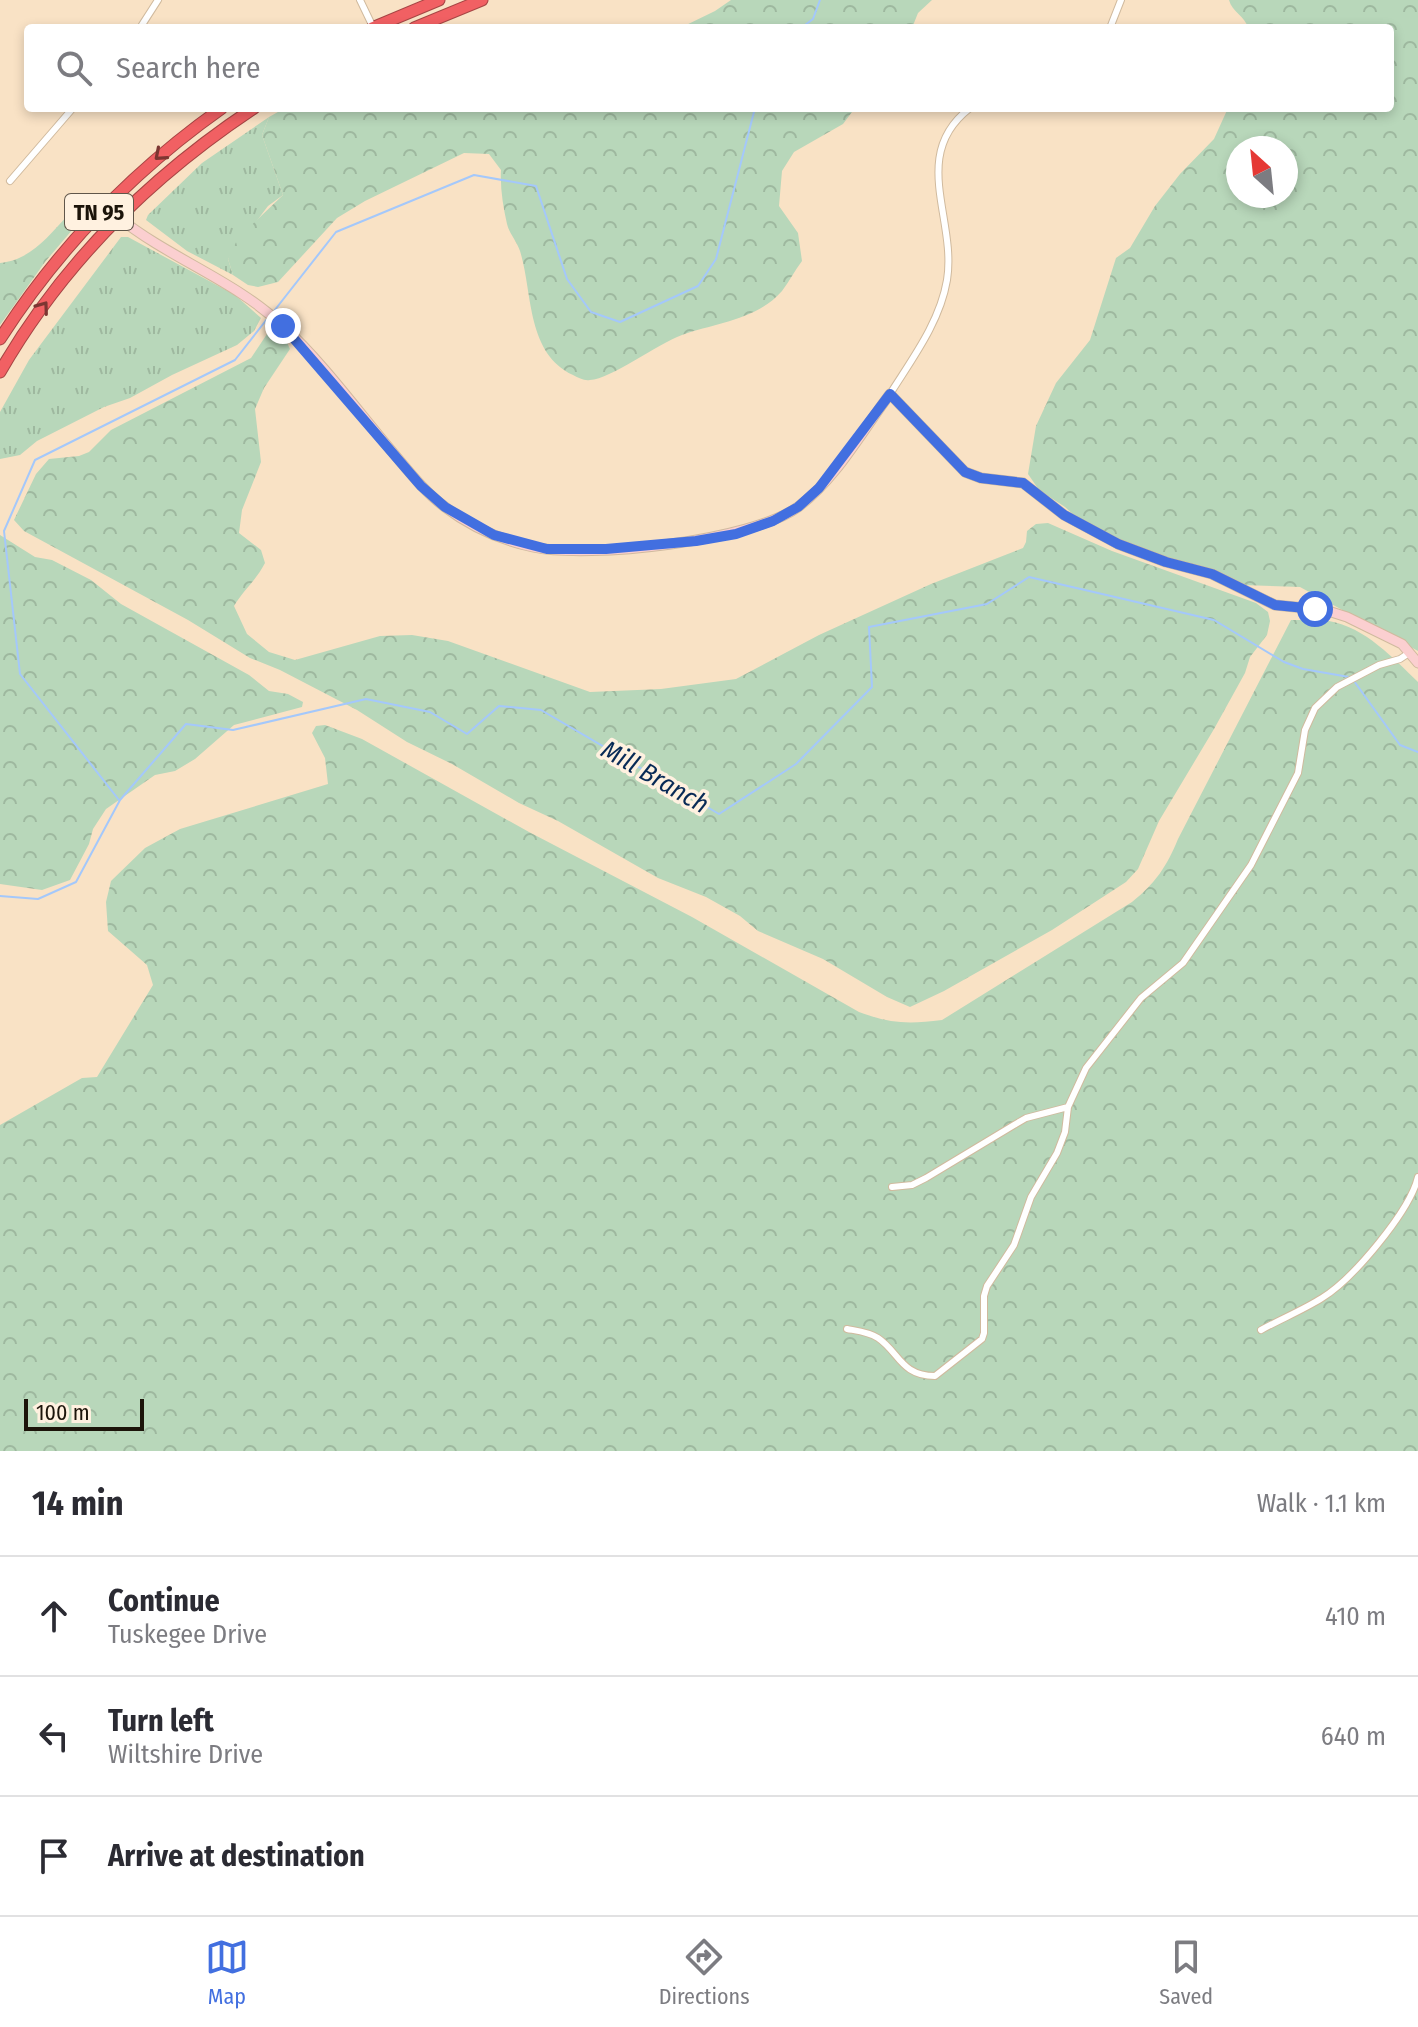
<!DOCTYPE html>
<html lang="en">
<head>
<meta charset="utf-8">
<style>
	body { margin:0; font-family:"Fira Sans Condensed",sans-serif; background:#f2f2f3; color:#2b2b33 }
	.compass { position:absolute; left:1226px; top:136px; width:72px; height:72px; border-radius:50%; background:#fff; box-shadow:0 4px 12px #0003; rotate:333deg }
	.scale { position:absolute; left:24px; bottom:20px; width:120px; box-sizing:border-box; padding-left:8px; border:4px solid #1c140a; border-top:0; font-size:22px; line-height:28px; white-space:nowrap; color:#1c140a; -webkit-text-stroke:6px #fff1e0; paint-order:stroke }
	.stop { position:absolute; width:24px; height:24px; margin:-18px; border:6px solid #426fe0; border-radius:50%; background:#fff }
	.stop.end { background:#426fe0; border-color:#fff; box-shadow:0 2px 8px #0008 }
	.list { margin:0; padding:0; list-style:none }
	h2 { display:flex; justify-content:space-between; align-items:center; height:104px; margin:0; padding:0 32px; font-size:34px }
	h2 small { font-size:26px; font-weight:400; color:#7c7c81 }
	.list li { display:grid; grid-template-columns:52px 1fr auto; gap:24px; align-items:center; box-sizing:border-box; height:120px; padding:0 32px; border-top:2px solid #e1e1e2 }
	.list b { display:block; font-size:30px; white-space:nowrap }
	.list p { margin:0; font-size:26px; white-space:nowrap; color:#7c7c81 }
	.list em { font-size:26px; font-style:normal; color:#7c7c81 }
	.icon { flex:none; width:44px; height:44px; fill:none; stroke:currentColor; stroke-width:2; stroke-linecap:round; stroke-linejoin:round }
	.map { position:relative; flex:none; width:1418px; height:1451px; overflow:hidden }
	.search { position:absolute; background:#fff; box-shadow:0 4px 12px #0003; left:24px; right:24px; top:24px; height:88px; display:flex; align-items:center; gap:20px; box-sizing:border-box; padding:0 28px; border-radius:8px; color:#7c7c81; font-size:30px }
	.sheet { height:464px; background:#fff }
	nav { display:flex; justify-content:space-around; align-items:center; box-sizing:border-box; height:112px; border-top:2px solid #e1e1e2; background:#fff; font-size:22px; color:#7c7c81 }
	nav a { display:grid; justify-items:center; gap:4px }
	nav .on { color:#426fe0 }
	.map>svg:first-child { display:block }
</style>
</head>
<body>
<div class="map">
<svg width="1418" height="1451" viewBox="0 0 1418 1451">
	<defs>
		<pattern id="grass-tufts" width="24" height="20" patternUnits="userSpaceOnUse" patternTransform="scale(2)"><rect width="24" height="20" fill="#b8d7ba"/><path d="M3 7l-1-3M5 7V3M7 7l1-3M15 17l-1-3M17 17v-4M19 17l1-3" fill="none" stroke="#9eb89f"/></pattern>
		<pattern id="forest-crowns" width="20" height="18" patternUnits="userSpaceOnUse" patternTransform="scale(2)"><rect width="20" height="18" fill="#b8d7ba"/><path d="M2 6a3 3 0 1 1 6 0M12 15a3 3 0 1 1 6 0" fill="none" stroke="#9eb89f"/></pattern>
	</defs>
	<rect width="100%" height="100%" fill="#f9e2c5"/>
	<path fill="url(#grass-tufts)" d="M269,117L262,135L283,195L268,206L228,259L233,275L187,251L146,220L148,215L202,163Z
		M121,237H128L235,295L261,318L254,331L237,345L172,375L130,398L104,407L37,441L20,455L0,459V412L29,360Z"/>
	<path fill="url(#forest-crowns)" fill-rule="evenodd" d="M731,0H932L918,13L912,28H680L715,11Z
		M1229,0H1418V651L1300,587L1242,585L1121,541L1077,518L1065,507L1039,490L1028,474L1036,426L1056,383L1090,340L1116,258L1130,248L1155,206L1180,174L1214,139L1228,108H1390V28H1248C1245,16 1232,12 1229,0ZM1238,148H1286V196H1238Z
		M285,108H855L843,124L794,152L782,171L779,206L798,233L802,261C795,270 789,282 782,291C757,320 716,323 682,335C657,344 611,379 590,380C584,381 579,378 573,375C526,353 533,293 520,251C517,242 509,233 507,224C503,206 500,188 501,170L489,154L464,153L365,201L337,218L278,282L258,287L248,285L233,275L228,259L238,238L283,195L262,135L269,117Z
		M67,216L73,229L45,262L0,325V263C30,260 48,237 67,216Z
		M276,332L284,336L290,349L264,388L255,409L261,462L242,510L239,533L261,550L265,563C255,582 244,589 234,606L247,634L269,652L295,660L380,636L412,635L448,641L590,692L661,689L736,679L819,635L931,584L1023,548L1026,542L1027,531L1036,524L1048,523L1112,551L1256,603L1268,612L1270,621L1267,635L1250,657L1245,673L1214,729L1159,821L1138,869L1126,882L1052,930L944,991L910,1007L887,997L823,959L758,931L740,916L706,897L658,878L558,821L519,803L452,764L407,742L357,710L280,670L250,658L188,620L24,531L14,520L36,474L49,459L79,456L89,452L111,430L251,358L267,334Z
		M0,535L35,557L52,560L91,580L121,604L249,675L269,691L288,694L303,702L302,707L234,725L195,759L175,771L155,775L106,809L93,829L89,844L70,880L42,890L0,884Z
		M1291,620C1303,620 1317,619 1329,621C1365,627 1394,659 1418,682V1451H0V1125L82,1078L97,1077L153,985L147,965L108,931L106,902L111,881L145,848L180,829L328,784L325,758L312,733L316,726L325,725L362,739L529,832L692,917L859,1012C891,1024 909,1024 942,1020L1132,902C1155,884 1167,866 1178,839Z"/>
	<g fill="none" stroke-linecap="round" stroke-linejoin="round">
		<path stroke="#a4c8fb" stroke-width="2" d="M801,28L813,19L820,0
			M274,311L336,232L474,175L536,186L567,279L591,312L620,322L698,286L716,259L755,108
			M1354,681L1400,745L1418,752
			M119,800L20,674L4,531L35,460L235,360L267,319
			M0,896L38,899L76,882L120,800L186,724L233,730L366,699L430,712L467,734L499,706L541,710L719,814L796,764L872,687L869,627L987,604L1029,577L1214,620L1284,662L1303,669L1349,677"/>
		<defs>
			<path id="street" d="M360,0L373,27
				M140,28L158,0
				M1110,28L1121,0
				M10,181L73,108
				M890,394C912,359 940,322 947,280C957,219 909,155 970,108
				M892,1187L912,1185L926,1178L1014,1125L1026,1118L1068,1107
				M847,1329C858,1331 869,1332 878,1338C899,1352 901,1376 935,1376L982,1339L984,1333V1296L987,1286L1014,1245L1031,1197L1057,1153L1065,1132L1068,1107L1086,1068L1141,998L1183,963L1251,865L1298,773L1305,730L1315,708L1337,687L1379,665L1400,659L1409,653
				M1261,1330C1281,1319 1303,1310 1322,1298C1353,1279 1410,1211 1418,1177"/>
			<path id="secondary" d="M118,217C170,259 235,280 284,327C325,365 359,413 395,455C411,474 426,493 445,507C471,527 501,540 533,547C590,559 751,541 798,507C836,479 862,431 890,394L965,472L981,478L1023,483L1064,515L1118,544L1166,562L1212,574L1275,605L1325,610L1347,617L1402,644L1418,663"/>
			<path id="highway" d="M372,28L439,0
				M414,28L482,0
				M0,339C59,247 133,171 222,108
				M0,372C62,264 150,177 254,108"/>
		</defs>
		<use href="#street" stroke="#d0ba9e" stroke-width="8"/>
		<use href="#secondary" stroke="#d0ba9e" stroke-width="11"/>
		<use href="#highway" stroke="#a64544" stroke-width="13"/>
		<use href="#street" stroke="#fff" stroke-width="6"/>
		<use href="#secondary" stroke="#fbcfd0" stroke-width="9"/>
		<use href="#highway" stroke="#f16063" stroke-width="11"/>
	</g>
	<defs><path id="oneway-chevron" d="M-2-3.5L2.5 0L-2 3.5" fill="none" stroke-width="1.6" stroke-linecap="round" stroke-linejoin="round" transform="scale(2)"/></defs>
	<g stroke="#7c3632">
		<use href="#oneway-chevron" transform="translate(160 155) rotate(139)"/>
		<use href="#oneway-chevron" transform="translate(43 307) rotate(-54)"/>
	</g>
	<g fill="none" stroke-linecap="round" stroke-linejoin="round">
		<path stroke="#426fe0" stroke-width="10" d="M283,326L421,486L445,507L494,535L547,549H606L696,541L736,534L773,521L798,507L819,488L890,394L965,472L981,478L1023,483L1064,515L1118,544L1166,562L1212,574L1275,605L1315,609"/>
	</g>
	<g text-anchor="middle" dominant-baseline="central" stroke-width="7" stroke-linejoin="round" paint-order="stroke">
		<rect fill="#fff1e0" stroke="#60564a" stroke-width="2" x="65" y="194" width="68" height="36" rx="6"/>
		<g font-size="22" font-weight="bold" fill="#1c140a">
			<text x="99" y="212">TN 95</text>
		</g>
		<g font-size="26" font-style="italic" fill="#082a56" stroke="#fff1e0">
			<text transform="translate(655 777) rotate(30)">Mill Branch</text>
		</g>
	</g>
</svg>
<svg class="compass" viewBox="-18 -18 36 36"><path d="M0-13l5 13h-10z" fill="#e53935"/><path d="M0 13l5-13h-10z" fill="#7c7c81"/></svg>
<div class="scale">100 m</div>
<div class="stop" style="left:1315px;top:609px"></div>
<div class="stop end" style="left:283px;top:326px"></div>
<div class="search"><svg class="icon" aria-label="search" viewBox="0 0 24 24"><circle cx="10" cy="10" r="6"/><path d="M15 15l6 6"/></svg>Search here</div>
</div>
<section class="sheet">
<h2>14 min<small>Walk · 1.1 km</small></h2>
<ul class="list">
<li><svg class="icon" aria-label="ahead" viewBox="0 0 24 24"><path d="M12 20V5M6 11l6-6 6 6"/></svg><div><b>Continue</b><p>Tuskegee Drive</p></div><em>410 m</em></li>
<li><svg class="icon" aria-label="left" viewBox="0 0 24 24"><path d="M17 20v-9H6M10 6l-5 5 5 5"/></svg><div><b>Turn left</b><p>Wiltshire Drive</p></div><em>640 m</em></li>
<li><svg class="icon" aria-label="arrive" viewBox="0 0 24 24"><path d="M6 21V4h12l-3 4 3 4H6"/></svg><div><b>Arrive at destination</b></div></li>
</ul>
</section>
<nav>
<a class="on"><svg class="icon" aria-label="map" viewBox="0 0 24 24"><path d="M3 6l6-2 6 2 6-2v14l-6 2-6-2-6 2zM9 4v14M15 6v14"/></svg>Map</a>
<a><svg class="icon" aria-label="directions" viewBox="0 0 24 24"><path d="M12 3l9 9-9 9-9-9zM9 14v-3h6M13 9l2 2-2 2"/></svg>Directions</a>
<a><svg class="icon" aria-label="saved" viewBox="0 0 24 24"><path d="M7 4h10v16l-5-4-5 4z"/></svg>Saved</a>
</nav>
</body>
</html>
